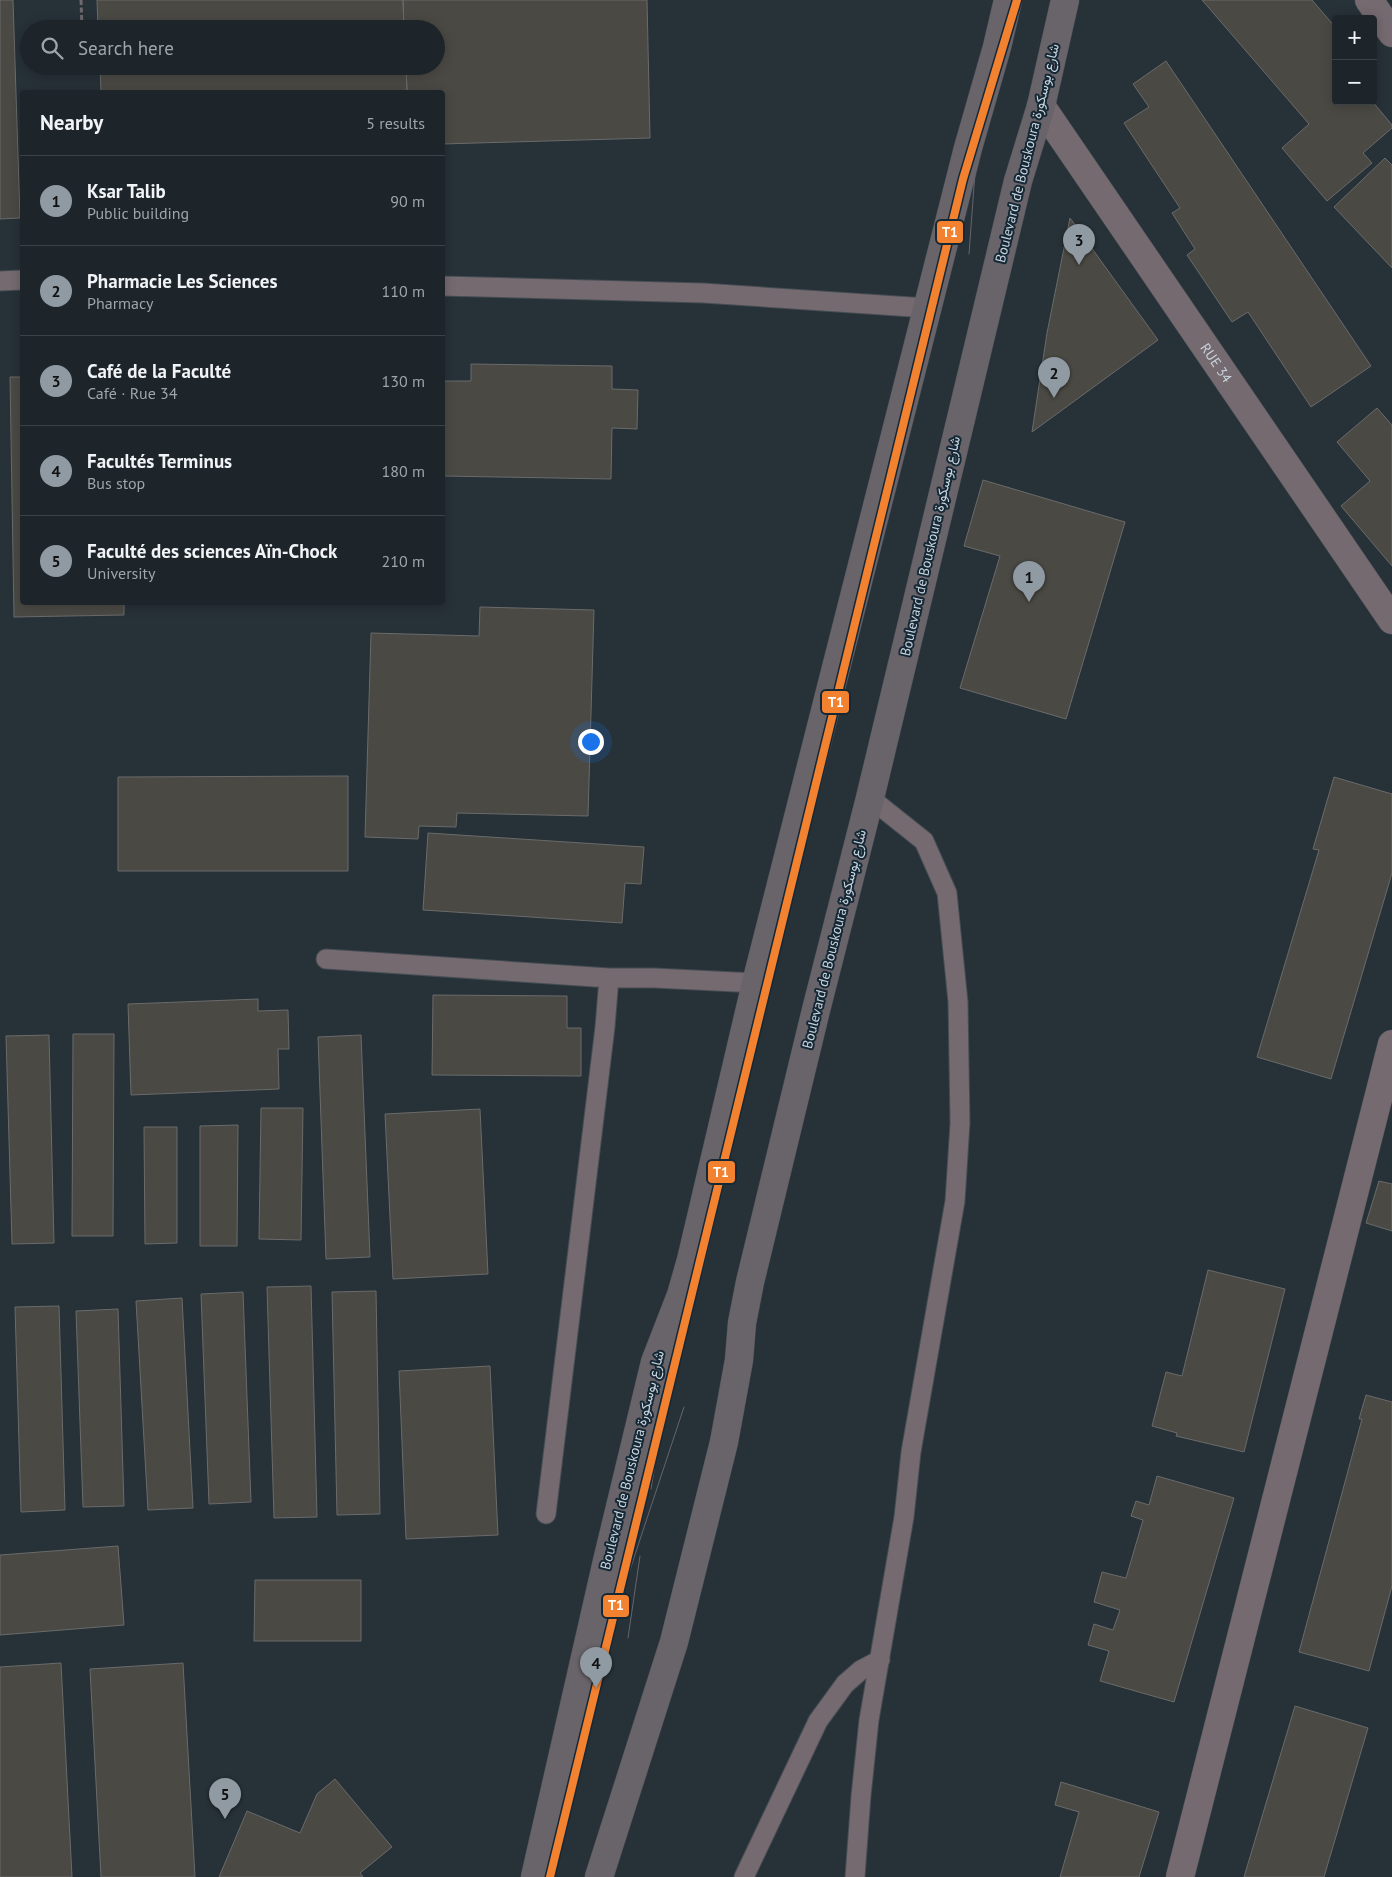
<!DOCTYPE html>
<html lang="en">
<head>
<meta charset="utf-8">
<style>
	body { margin:0; font-family:"PT Sans",Vazirmatn,sans-serif; background:#252d32; color:#f1f3f6 }
	.controls { position:absolute; right:15px; top:15px; display:grid; overflow:hidden; border-radius:5px; box-shadow:0 2px 12px #0003 }
	.controls button { width:45px; height:45px; display:grid; place-items:center; padding:0; border:0; border-bottom:1px solid #3b4247; background:#1d252a; color:#f1f3f6; font:25px sans-serif }
	.you { position:absolute; left:590px; top:741px; width:18px; height:18px; margin:-12px; border:4px solid #fff; border-radius:50%; background:#1a73e8; box-shadow:0 0 0 8px #1a73e833 }
	.badge { display:grid; place-items:center; width:32px; height:32px; border-radius:50%; background:#909aa3; color:#111; font-size:16px; font-weight:700 }
	.pin { position:absolute; translate:-50% -41px; filter:drop-shadow(0 1px 2px #0008) }
	.pin::after { content:''; position:absolute; top:26px; width:18px; height:15px; background:inherit; clip-path:polygon(0 0,100% 0,50% 100%) }
	.list { margin:0; padding:0; list-style:none }
	h2 { display:flex; justify-content:space-between; align-items:center; height:65px; margin:0; padding:0 20px; font-size:21px }
	h2 small { font-size:16px; font-weight:400; color:#a0a5a8 }
	.list li { display:grid; grid-template-columns:32px 1fr auto; gap:15px; align-items:center; box-sizing:border-box; height:90px; padding:0 20px; border-top:1px solid #3b4247 }
	.list b { display:block; font-size:19px; white-space:nowrap }
	.list p { margin:0; font-size:16px; white-space:nowrap; color:#a0a5a8 }
	.list em { font-size:16px; font-style:normal; color:#a0a5a8 }
	.icon { flex:none; width:28px; height:28px; fill:none; stroke:currentColor; stroke-width:2; stroke-linecap:round; stroke-linejoin:round }
	.map { position:relative; flex:none; width:1392px; height:1877px; overflow:hidden }
	.search { position:absolute; background:#1d252a; box-shadow:0 2px 12px #0003; left:20px; top:20px; width:425px; height:55px; display:flex; align-items:center; gap:12px; box-sizing:border-box; padding:0 18px; border-radius:28px; color:#a0a5a8; font-size:19px }
	.panel { position:absolute; background:#1d252a; box-shadow:0 2px 12px #0003; left:20px; top:90px; width:425px; height:515px; border-radius:5px }
	.map>svg:first-child { display:block }
</style>
</head>
<body>
<div class="map">
<svg width="1392" height="1877" viewBox="0 0 1392 1877">
	<rect width="100%" height="100%" fill="#273138"/>
	<path fill="#4a4944" stroke="#6a6b6b" d="M0,0H13L20,218L0,219Z
		M97,0H403L404,29H98Z
		M403,0H647L650,138L442,144V92H407L406,66H436V29H404Z
		M1202,0H1312L1336,28V101H1372L1392,125V128L1363,153L1372,163L1327,201L1282,148L1309,124Z
		M1166,61L1371,366L1311,407L1248,312L1232,322L1187,255L1195,249L1172,213L1180,208L1124,123L1149,107L1133,84Z
		M100,66H406L407,92H101Z
		M1385,158L1392,165V268L1334,207Z
		M1070,218L1158,340L1032,432L1047,333Z
		M471,364L612,366V389L638,390L637,429L612,428L611,479L442,476V381H471Z
		M10,377H22V602H124V615L14,617Z
		M1377,408L1392,425V566L1341,506L1370,481L1337,442Z
		M983,480L1125,522L1066,719L960,688L1000,556L964,546Z
		M480,607L594,610L588,816L457,813L456,827L419,826L418,839L365,837L371,633L479,636Z
		M348,776V871H118V777Z
		M1334,777L1392,794V873L1331,1079L1257,1057L1319,850L1313,849Z
		M428,833L644,847L641,884L625,883L622,923L423,910Z
		M433,995L567,996V1028H581V1076L432,1075Z
		M258,999V1011L288,1010L289,1049H278L279,1089L131,1095L128,1004Z
		M73,1034H114L113,1236H72Z
		M49,1035L54,1243L12,1244L6,1036Z
		M361,1035L370,1257L326,1259L318,1037Z
		M261,1108H303L301,1240L259,1239Z
		M480,1109L488,1274L393,1279L385,1114Z
		M238,1125L237,1246H200V1126Z
		M144,1127H177V1243L145,1244Z
		M1379,1181L1392,1184V1231L1366,1223Z
		M1208,1270L1285,1289L1244,1452L1176,1436L1177,1433L1152,1426L1166,1372L1182,1376Z
		M311,1286L317,1517L274,1518L267,1287Z
		M376,1291L380,1514L337,1515L332,1292Z
		M243,1292L251,1502L209,1504L201,1294Z
		M182,1298L193,1508L148,1510L136,1301Z
		M59,1306L65,1510L21,1512L15,1307Z
		M118,1309L124,1506L83,1507L76,1311Z
		M490,1366L498,1535L406,1539L399,1371Z
		M1366,1395L1392,1402V1586L1369,1671L1299,1652L1362,1419H1359Z
		M1157,1476L1234,1498L1174,1702L1100,1681L1109,1651L1088,1645L1094,1624L1113,1630L1120,1610L1094,1602L1102,1572L1126,1578L1143,1520L1131,1516L1136,1501L1149,1505Z
		M118,1546L124,1625L0,1635V1555Z
		M255,1580H361V1641H254Z
		M61,1663L72,1877H0V1667Z
		M183,1663L195,1877H101L90,1669Z
		M1295,1706L1368,1728L1324,1877H1244Z
		M335,1779L392,1847L360,1873L363,1877H219L247,1811L300,1833L317,1794Z
		M1061,1782L1159,1812L1139,1877H1060L1079,1812L1055,1805Z"/>
	<g fill="none" stroke-linecap="round" stroke-linejoin="round">
		<defs>
			<path id="lane" d="M0,281L22,280
				M442,286L703,293L927,308
				M326,959L609,978
				M546,1514L605,1027L609,978H654L756,983
				M744,1877L818,1721L845,1684L861,1670L880,1660
				M855,1877L861,1796L869,1720L904,1517L911,1452L955,1201L960,1123L958,1002L947,893L924,841L870,798"/>
			<g id="street">
				<path d="M1369,0L1392,33"/>
				<path id="s1" d="M1041,106L1392,620"/>
				<path d="M1180,1877L1392,1044"/>
			</g>
			<path id="secondary" d="M535,1877L607,1561L655,1362L681,1295L691,1260L756,983L968,148L997,47L1008,0
				M599,1877L674,1642L724,1442L739,1360L742,1323L750,1282L816,1010L870,798L1018,181L1041,106L1065,0"/>
		</defs>
		<use href="#lane" stroke="#464d54" stroke-width="21"/>
		<use href="#street" stroke="#464d54" stroke-width="29"/>
		<use href="#secondary" stroke="#464d54" stroke-width="29"/>
		<path stroke="#6d696e" stroke-width="3" stroke-dasharray="5 2.5" stroke-linecap="butt" d="M81,0L82,29"/>
		<use href="#lane" stroke="#746a6f" stroke-width="19"/>
		<use href="#street" stroke="#746a6f" stroke-width="28"/>
		<use href="#secondary" stroke="#69636a" stroke-width="28"/>
		<path stroke="#65656b" stroke-width="1" d="M969,254L978,132
			M651,1489L665,1405
			M609,1633L684,1407
			M628,1638L640,1556"/>
		<defs>
			<path id="tram-1" d="M550,1877L963,179L1017,0"/>
		</defs>
		<use href="#tram-1" stroke="#152835" stroke-width="11"/>
		<use href="#tram-1" stroke="#f38230" stroke-width="8"/>
	</g>
	<g text-anchor="middle" dominant-baseline="central" stroke-width="4" stroke-linejoin="round" paint-order="stroke">
		<g font-size="14" fill="#c8d3dc" stroke="#152835">
			<text transform="translate(1027 153) rotate(-76)">Boulevard de Bouskoura شارع بوسكورة</text>
			<text stroke="none"><textPath href="#s1" startOffset="311">RUE 34</textPath></text>
			<text transform="translate(930 546) rotate(-77)">Boulevard de Bouskoura شارع بوسكورة</text>
			<text transform="translate(834 939) rotate(-76)">Boulevard de Bouskoura شارع بوسكورة</text>
			<text transform="translate(632 1460) rotate(-76)">Boulevard de Bouskoura شارع بوسكورة</text>
		</g>
	</g>
	<g stroke="#152835" stroke-width="2">
		<rect x="936" y="220" width="28" height="24" rx="5" fill="#f38230"/>
		<rect x="821" y="690" width="29" height="24" rx="5" fill="#f38230"/>
		<rect x="707" y="1160" width="29" height="24" rx="5" fill="#f38230"/>
		<rect x="602" y="1594" width="28" height="24" rx="5" fill="#f38230"/>
	</g>
	<g font-size="14" text-anchor="middle" font-weight="bold" fill="#fff">
		<text x="950" y="237">T1</text>
		<text x="836" y="707">T1</text>
		<text x="721" y="1177">T1</text>
		<text x="616" y="1610">T1</text>
	</g>
</svg>
<div class="controls">
<button>+</button>
<button>−</button>
</div>
<div class="you"></div>
<div class="pin badge" style="left:1029px;top:602px">1</div>
<div class="pin badge" style="left:1054px;top:398px">2</div>
<div class="pin badge" style="left:1079px;top:265px">3</div>
<div class="pin badge" style="left:596px;top:1688px">4</div>
<div class="pin badge" style="left:225px;top:1819px">5</div>
<div class="search"><svg class="icon" aria-label="search" viewBox="0 0 24 24"><circle cx="10" cy="10" r="6"/><path d="M15 15l6 6"/></svg>Search here</div>
<section class="panel">
<h2>Nearby<small>5 results</small></h2>
<ul class="list">
<li><span class="badge">1</span><div><b>Ksar Talib</b><p>Public building</p></div><em>90 m</em></li>
<li><span class="badge">2</span><div><b>Pharmacie Les Sciences</b><p>Pharmacy</p></div><em>110 m</em></li>
<li><span class="badge">3</span><div><b>Café de la Faculté</b><p>Café · Rue 34</p></div><em>130 m</em></li>
<li><span class="badge">4</span><div><b>Facultés Terminus</b><p>Bus stop</p></div><em>180 m</em></li>
<li><span class="badge">5</span><div><b>Faculté des sciences Aïn-Chock</b><p>University</p></div><em>210 m</em></li>
</ul>
</section>
</div>
</body>
</html>
